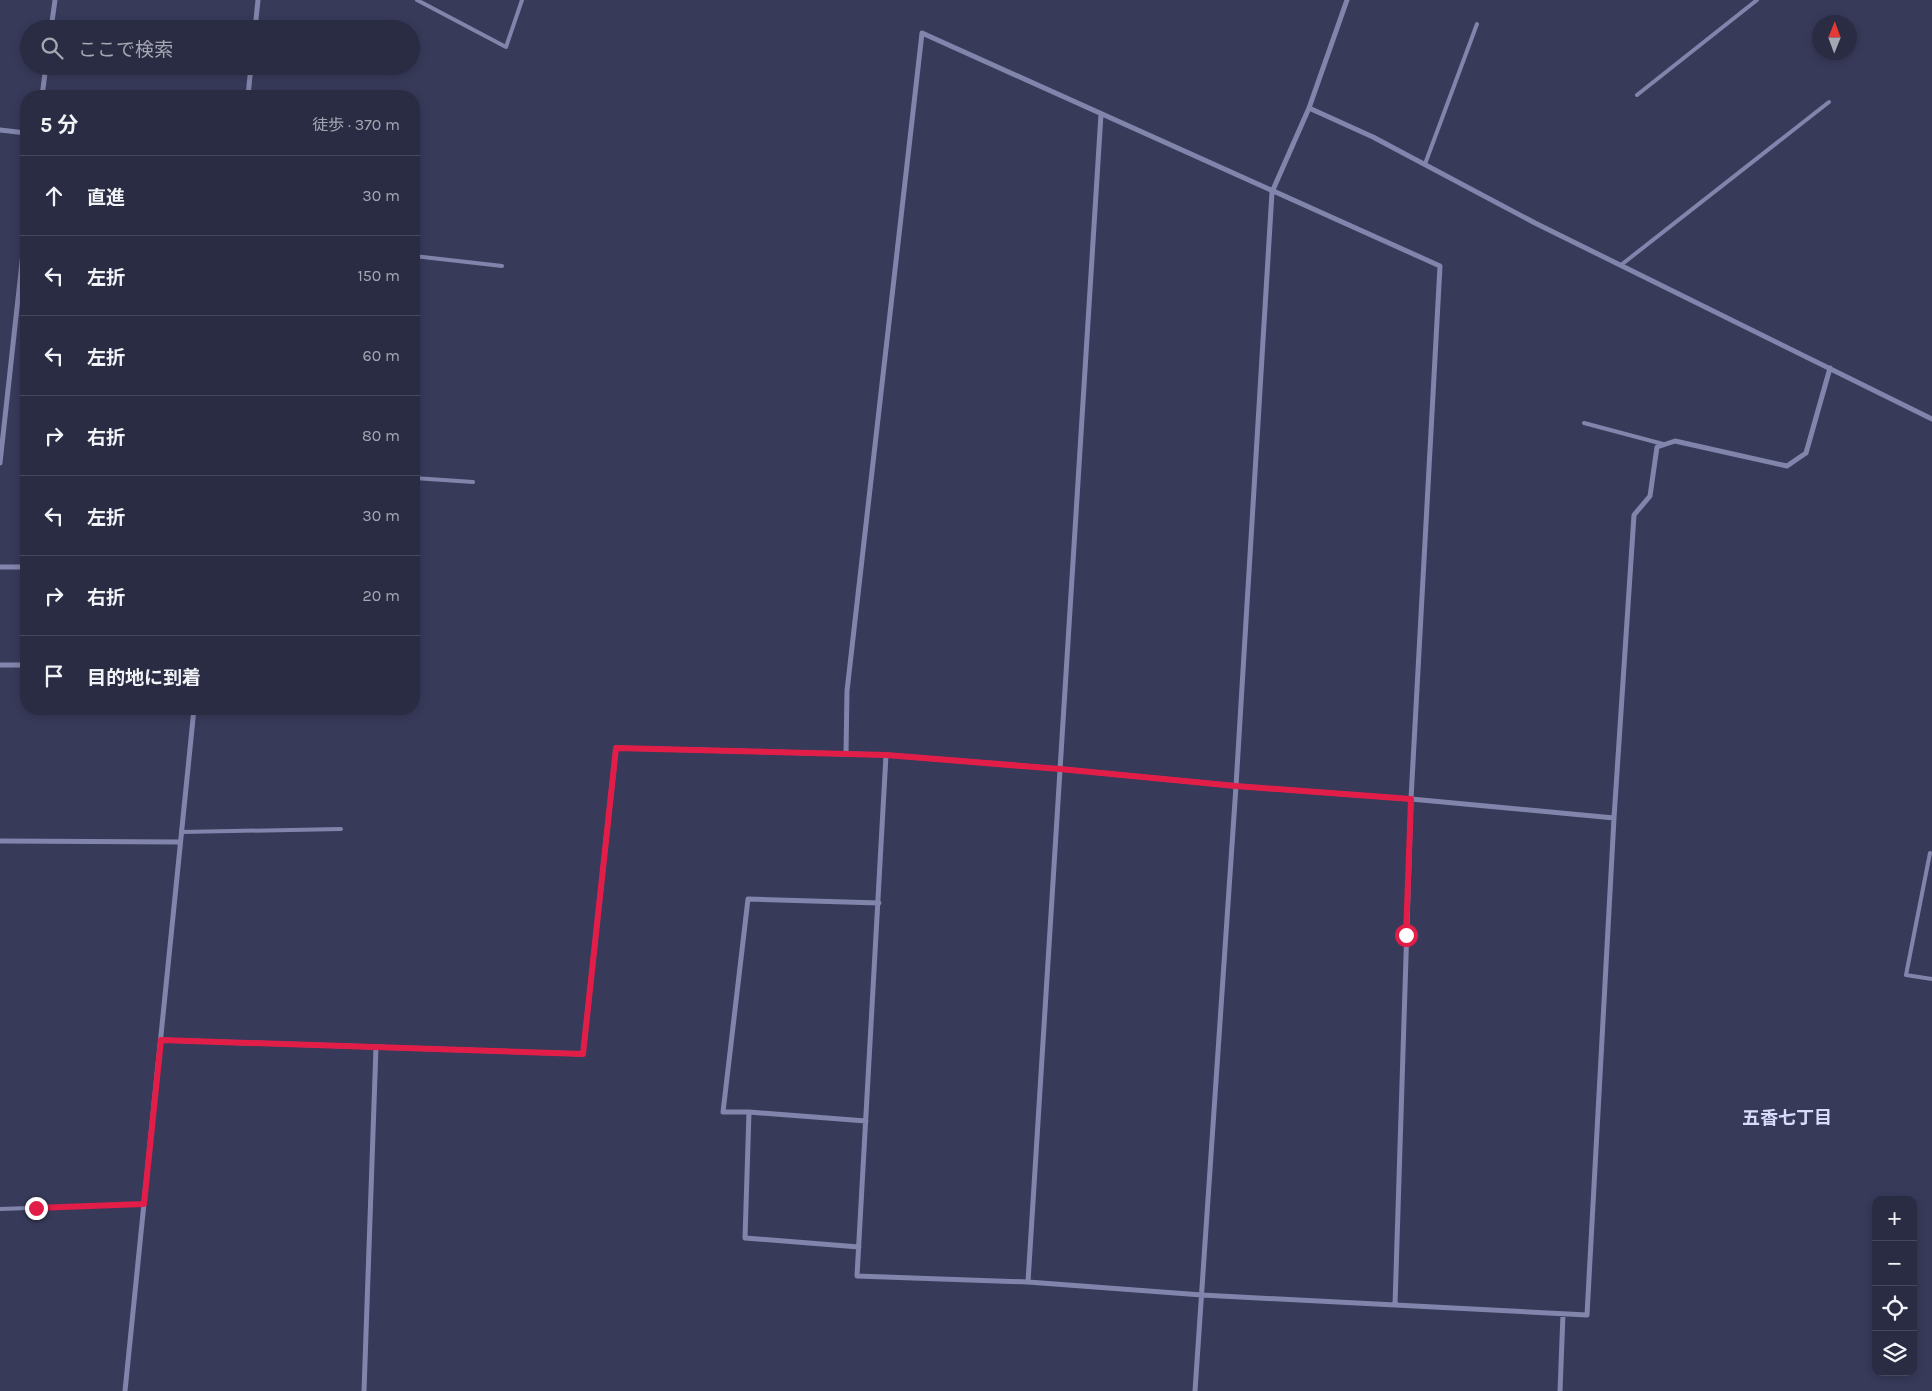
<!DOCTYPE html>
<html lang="ja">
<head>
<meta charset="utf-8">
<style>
	body { margin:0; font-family:Karla,"Noto Sans JP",sans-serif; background:#32344b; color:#f1f3f6 }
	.controls { position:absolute; right:15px; bottom:15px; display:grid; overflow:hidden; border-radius:10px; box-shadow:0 2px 8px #0003 }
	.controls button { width:45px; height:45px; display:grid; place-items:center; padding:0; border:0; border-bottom:1px solid #46485d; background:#2a2c44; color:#f1f3f6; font:25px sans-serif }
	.compass { position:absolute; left:1812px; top:15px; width:45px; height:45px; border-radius:50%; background:#2a2c44; box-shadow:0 2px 8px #0003; rotate:1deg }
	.stop { position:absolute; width:15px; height:15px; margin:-11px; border:4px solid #e11d48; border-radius:50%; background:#fff }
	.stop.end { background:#e11d48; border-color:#fff; box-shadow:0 1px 5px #0008 }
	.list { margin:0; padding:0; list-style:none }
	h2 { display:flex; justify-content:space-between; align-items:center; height:65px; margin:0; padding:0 20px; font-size:21px }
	h2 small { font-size:16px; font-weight:400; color:#a5a7b2 }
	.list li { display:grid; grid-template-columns:32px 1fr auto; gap:15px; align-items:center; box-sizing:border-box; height:80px; padding:0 20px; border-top:1px solid #46485d }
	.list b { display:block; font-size:19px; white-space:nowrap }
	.list em { font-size:16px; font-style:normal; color:#a5a7b2 }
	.icon { flex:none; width:28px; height:28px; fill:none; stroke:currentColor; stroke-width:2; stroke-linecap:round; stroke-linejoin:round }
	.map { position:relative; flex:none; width:1932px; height:1391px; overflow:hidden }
	.search { position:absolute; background:#2a2c44; box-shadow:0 2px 8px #0003; left:20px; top:20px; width:400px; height:55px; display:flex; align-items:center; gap:12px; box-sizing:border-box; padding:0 18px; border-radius:28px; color:#a5a7b2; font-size:19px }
	.panel { position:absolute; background:#2a2c44; box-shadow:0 2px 8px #0003; left:20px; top:90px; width:400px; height:625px; border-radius:20px }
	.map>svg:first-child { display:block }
</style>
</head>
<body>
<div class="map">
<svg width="1932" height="1391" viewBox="0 0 1932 1391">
	<rect width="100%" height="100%" fill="#383a5a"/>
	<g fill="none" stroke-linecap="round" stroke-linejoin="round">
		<path stroke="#8285ab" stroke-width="4" d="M417,0L506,47L522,0
			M1637,95L1757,0
			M1425,164L1477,24
			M414,256L502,266
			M1621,265L1829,102
			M1584,423L1663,444
			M414,478L473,482
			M181,832L341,829
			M1930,853L1906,975L1932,979
			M0,1209L144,1204"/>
		<path stroke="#8285ab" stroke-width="5" d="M51,29L55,0
			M255,29L258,0
			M42,96L46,66
			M248,96L251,66
			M1309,108L1373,137L1535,223L1932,419
			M0,130L26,133
			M0,463L26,226
			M0,567H26
			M0,665H26
			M846,753L847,691L922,33L1440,266L1411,799L1395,1305
			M886,755L857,1276L1028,1282L1202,1295L1587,1315L1614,818L1634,515L1650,496L1657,447L1675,441L1787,466L1806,453L1830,368
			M0,841L180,842
			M161,1040L583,1054L616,748L886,755L1060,769L1236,786L1411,799L1614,818
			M749,1112L745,1238L859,1247
			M866,1121L749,1112H723L748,899L879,903
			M1028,1282L1101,114
			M125,1391L194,709
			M364,1391L376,1047
			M1195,1391L1236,786L1272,192L1309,108L1347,0
			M1560,1391L1563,1314"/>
	</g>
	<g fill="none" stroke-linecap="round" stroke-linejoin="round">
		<path stroke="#e11d48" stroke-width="6" d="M36,1208L144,1204L161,1040L583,1054L616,748L886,755L1060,769L1236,786L1411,799L1406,935"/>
	</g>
	<g text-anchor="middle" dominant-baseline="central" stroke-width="4" stroke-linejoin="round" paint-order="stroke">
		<g font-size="18" font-weight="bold" fill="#d8dbfc" stroke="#383a5a">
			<text x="1787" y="1118">五香七丁目</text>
		</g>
	</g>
</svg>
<div class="controls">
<button>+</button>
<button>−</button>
<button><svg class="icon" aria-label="locate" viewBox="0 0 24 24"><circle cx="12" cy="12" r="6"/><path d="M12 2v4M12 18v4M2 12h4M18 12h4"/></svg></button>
<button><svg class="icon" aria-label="layers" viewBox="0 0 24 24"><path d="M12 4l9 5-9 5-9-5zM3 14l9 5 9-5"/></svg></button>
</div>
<svg class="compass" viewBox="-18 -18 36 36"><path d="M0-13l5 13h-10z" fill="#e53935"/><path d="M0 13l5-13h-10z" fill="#a5a7b2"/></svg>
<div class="stop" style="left:1406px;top:935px"></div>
<div class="stop end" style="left:36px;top:1208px"></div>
<div class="search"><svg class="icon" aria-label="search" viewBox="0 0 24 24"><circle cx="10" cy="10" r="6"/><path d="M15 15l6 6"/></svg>ここで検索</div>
<section class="panel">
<h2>5 分<small>徒歩 · 370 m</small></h2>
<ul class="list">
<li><svg class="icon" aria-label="ahead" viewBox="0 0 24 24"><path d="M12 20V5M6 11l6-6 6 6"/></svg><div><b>直進</b></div><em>30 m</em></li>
<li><svg class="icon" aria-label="left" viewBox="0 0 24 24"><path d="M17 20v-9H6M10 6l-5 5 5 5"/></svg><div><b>左折</b></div><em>150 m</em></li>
<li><svg class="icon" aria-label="left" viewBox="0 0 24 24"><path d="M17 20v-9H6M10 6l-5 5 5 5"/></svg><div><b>左折</b></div><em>60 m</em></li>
<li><svg class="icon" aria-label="right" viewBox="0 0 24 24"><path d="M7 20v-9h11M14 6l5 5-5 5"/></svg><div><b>右折</b></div><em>80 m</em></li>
<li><svg class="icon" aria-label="left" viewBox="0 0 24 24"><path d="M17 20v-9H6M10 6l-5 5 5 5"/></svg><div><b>左折</b></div><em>30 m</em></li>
<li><svg class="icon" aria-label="right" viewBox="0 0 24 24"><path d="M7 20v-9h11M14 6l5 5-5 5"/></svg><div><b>右折</b></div><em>20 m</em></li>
<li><svg class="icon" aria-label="arrive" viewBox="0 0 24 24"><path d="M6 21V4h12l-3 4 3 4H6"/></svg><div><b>目的地に到着</b></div></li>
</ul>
</section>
</div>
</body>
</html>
